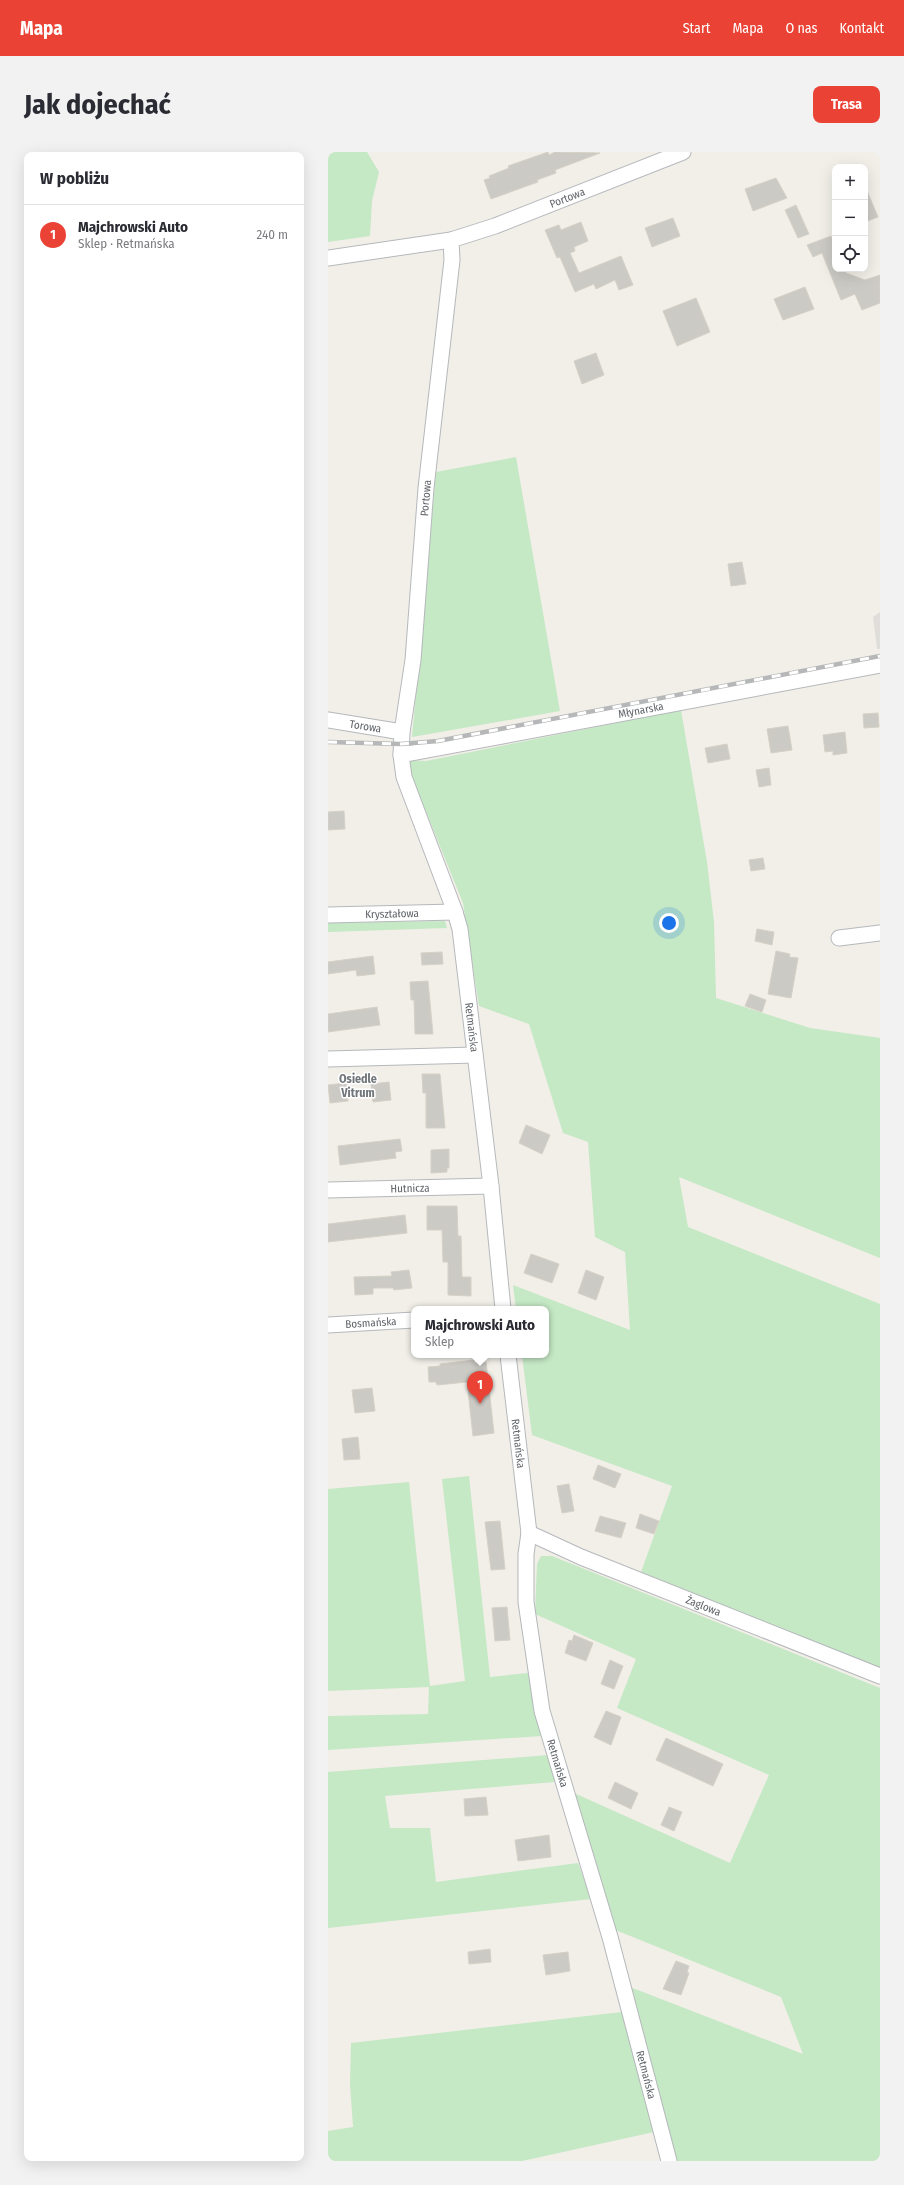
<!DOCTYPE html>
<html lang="pl">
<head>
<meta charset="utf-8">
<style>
	body { margin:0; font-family:"Fira Sans Condensed",sans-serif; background:#f2f2f3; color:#2b2b33 }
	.controls { position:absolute; right:12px; top:12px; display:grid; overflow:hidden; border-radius:8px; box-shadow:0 4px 16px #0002 }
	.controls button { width:36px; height:36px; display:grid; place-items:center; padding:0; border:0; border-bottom:1px solid #e1e1e2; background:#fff; color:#2b2b33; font:20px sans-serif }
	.you { position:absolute; left:341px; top:771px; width:14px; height:14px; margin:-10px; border:3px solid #fff; border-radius:50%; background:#1a73e8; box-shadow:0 0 0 6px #1a73e833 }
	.badge { display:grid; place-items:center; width:26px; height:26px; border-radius:50%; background:#ea4335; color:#fff; font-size:13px; font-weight:700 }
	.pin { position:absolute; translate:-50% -33px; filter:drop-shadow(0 1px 2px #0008) }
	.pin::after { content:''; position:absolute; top:21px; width:14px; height:12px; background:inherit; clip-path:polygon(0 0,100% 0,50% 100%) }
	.popup { position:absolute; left:83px; top:1154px; width:138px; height:52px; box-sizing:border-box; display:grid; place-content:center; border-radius:8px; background:#fff; filter:drop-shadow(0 1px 3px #0005); font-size:13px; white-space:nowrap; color:#7c7c81 }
	.popup b { font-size:15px; color:#2b2b33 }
	.popup::after { content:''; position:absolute; left:50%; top:100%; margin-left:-8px; border:8px solid transparent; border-top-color:#fff }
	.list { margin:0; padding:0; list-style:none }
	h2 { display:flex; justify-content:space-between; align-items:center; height:52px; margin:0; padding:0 16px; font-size:17px }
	h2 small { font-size:13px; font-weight:400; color:#7c7c81 }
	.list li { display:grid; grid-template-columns:26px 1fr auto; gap:12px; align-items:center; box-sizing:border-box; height:60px; padding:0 16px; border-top:1px solid #e1e1e2 }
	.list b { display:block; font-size:15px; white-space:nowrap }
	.list p { margin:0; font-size:13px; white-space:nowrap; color:#7c7c81 }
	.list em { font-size:13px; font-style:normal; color:#7c7c81 }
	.icon { flex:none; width:22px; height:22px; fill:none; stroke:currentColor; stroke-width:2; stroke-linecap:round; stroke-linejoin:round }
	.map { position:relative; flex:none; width:552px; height:2009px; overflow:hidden; border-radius:8px }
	header { display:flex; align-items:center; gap:24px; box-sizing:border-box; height:56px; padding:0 20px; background:#ea4335; color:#fff }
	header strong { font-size:19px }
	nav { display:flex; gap:22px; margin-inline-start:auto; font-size:14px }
	.intro { display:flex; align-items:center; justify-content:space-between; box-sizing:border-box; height:96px; padding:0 24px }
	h1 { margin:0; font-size:28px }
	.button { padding:10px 18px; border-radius:8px; background:#ea4335; color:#fff; font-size:14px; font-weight:700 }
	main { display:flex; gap:24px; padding:0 24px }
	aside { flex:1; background:#fff; border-radius:8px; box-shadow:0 4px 16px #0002 }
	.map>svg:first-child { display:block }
</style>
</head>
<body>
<header>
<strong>Mapa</strong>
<nav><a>Start</a><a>Mapa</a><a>O nas</a><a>Kontakt</a></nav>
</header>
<div class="intro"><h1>Jak dojechać</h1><a class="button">Trasa</a></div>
<main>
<aside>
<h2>W pobliżu<small></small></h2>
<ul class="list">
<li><span class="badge">1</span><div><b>Majchrowski Auto</b><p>Sklep · Retmańska</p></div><em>240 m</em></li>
</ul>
</aside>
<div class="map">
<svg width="552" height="2009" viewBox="0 0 552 2009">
	<rect width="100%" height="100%" fill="#f1efe8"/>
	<path fill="#e0deda" d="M552,460V497H549L545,465Z"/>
	<path fill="#c5e8c5" d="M0,0H39L51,20L44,49L42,84L0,90Z
		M188,305L232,559L84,585L108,320Z
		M353,558L379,710L386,770L388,846L482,876L552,886V1106L351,1025L360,1075L552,1152V1516L313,1420L344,1334L204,1283L194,1203H218V1157H188L185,1133L302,1178L297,1100L267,1085L260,990L235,981L201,872L151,854L135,751L84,625L80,608L98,609Z
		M117,769L119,776L0,780V771Z
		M141,1324L162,1525L200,1521L214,1584L0,1598V1564L100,1562L101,1535L0,1539V1337L81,1330L102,1534L137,1529L114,1327Z
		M213,1404H224L552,1536V2009H348L302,1835L475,1902L453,1845L285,1777L246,1641L402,1711L441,1623L289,1556L308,1507L207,1462L209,1412Z
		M221,1603L227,1630L57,1644L62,1676H102L108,1730L250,1711L263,1747L0,1776V1620Z
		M294,1860L326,1980L194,2009H0V1979L25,1975L22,1932L23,1891Z"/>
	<path fill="#cccac5" stroke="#d6d1c6" d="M220,0L221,3L227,0L272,1L227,18L228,21L209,28L210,30L163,47L156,28L162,26L161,24L181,16L180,14Z
		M448,26L459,46L425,59L417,37Z
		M537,34L550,65L537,70Z
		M468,53L481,82L470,86L457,58Z
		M345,66L352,84L324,95L317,76Z
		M253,70L260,89L246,95L247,99L242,101L251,121L293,104L305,133L291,138L287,128L268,137L266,132L247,140L232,105L229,106L217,78L231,73L233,78Z
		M503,84L507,94V117H516L518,121L537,128L552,123V151L534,158L527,142L513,148L494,101L485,105L479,93Z
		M477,135L486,157L455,168L446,147Z
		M368,146L382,180L349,194L335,159Z
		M268,201L276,223L254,232L246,209Z
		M414,410L418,432L403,434L400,412Z
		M550,561L551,575L536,576L535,562Z
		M460,574L464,598L443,601L439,577Z
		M517,580L519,601L505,603V599L497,600L495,583Z
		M399,592L402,607L380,611L377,596Z
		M441,616L443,633L431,635L428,618Z
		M16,659L17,677L0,678V660Z
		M435,706L437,717L423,719L421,708Z
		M429,777L446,780L444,793L427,789Z
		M448,799L462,802L461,805L470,806L463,846L440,842Z
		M114,800L115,812L94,813L93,801Z
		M45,804L47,822L29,824L28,818L0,822V810Z
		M100,829L105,882H87L86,848H83L82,830Z
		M422,842L438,848L434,860L417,854Z
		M49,855L52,873L0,880V862Z
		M94,922H112L117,976H98V941H95Z
		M61,930L63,948L45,950L43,932Z
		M18,931L20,949L2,951L0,933Z
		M198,973L222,983L214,1002L191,991Z
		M72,987L74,999L67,1000L68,1006L12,1013L10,994Z
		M121,997V1016H119V1020L103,1021V998Z
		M99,1054H129L130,1084H133L134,1125H143V1144L120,1143V1110H115L114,1078H99Z
		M77,1063L79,1081L0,1090V1072Z
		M203,1102L231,1112L224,1131L196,1121Z
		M81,1118L84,1136L66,1138L65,1136H45V1142L27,1143L26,1125L64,1124L63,1120Z
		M258,1118L276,1125L268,1148L250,1141Z
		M146,1208L147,1211L158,1210L166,1281L145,1284L139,1230L109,1233L108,1230H101L100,1215L112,1214V1212Z
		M44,1236L47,1259L27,1261L24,1238Z
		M30,1285L32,1307L16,1308L14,1287Z
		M270,1313L293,1322L287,1336L265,1327Z
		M241,1332L246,1359L234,1361L229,1334Z
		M312,1362L331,1369L326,1382L308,1376Z
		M272,1364L298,1371L293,1386L267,1379Z
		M172,1369L177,1417L163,1418L157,1370Z
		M179,1455L182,1488L167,1489L164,1456Z
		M246,1483L265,1491L258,1509L237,1501L241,1488L244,1489Z
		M282,1508L295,1514L286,1537L273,1532Z
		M278,1559L293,1565L283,1593L266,1585Z
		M338,1586L395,1612L385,1634L328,1608Z
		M287,1630L310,1641L303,1657L280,1646Z
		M158,1645L160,1663L137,1664L136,1647Z
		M341,1655L354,1660L346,1679L333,1673Z
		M221,1683L223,1705L190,1709L187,1688Z
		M162,1797L163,1810L141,1812L140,1800Z
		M240,1800L242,1819L218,1823L215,1803Z
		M348,1809L361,1814L359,1820L361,1821L353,1843L335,1837Z"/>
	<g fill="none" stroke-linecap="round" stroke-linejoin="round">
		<defs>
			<g id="minor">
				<path id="s1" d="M123,88L124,108L98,336L85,508L74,580L73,603L76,625L127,760L132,777L163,1034L175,1157"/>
				<path id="s2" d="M0,106L123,88L167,74L355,0"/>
				<path id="s3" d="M0,568L74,580"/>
				<path id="s4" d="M73,603L552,513"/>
				<path id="s5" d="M0,763L127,760"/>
				<path d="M511,786L552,781"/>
				<path d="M0,907L147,903"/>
				<path id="s6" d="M0,1038L163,1034"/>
				<path id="s7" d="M0,1173L86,1168"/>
				<path id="s8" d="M180,1203L201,1381L198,1402V1450L214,1559L282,1785L341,2009"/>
				<path id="s9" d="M201,1381L253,1405L552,1524"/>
			</g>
		</defs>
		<use href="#minor" stroke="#b5b8bc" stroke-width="17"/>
		<use href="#minor" stroke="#fff" stroke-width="15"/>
		<defs>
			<path id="rail" d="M0,590L73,592L110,589L552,504"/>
		</defs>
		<use href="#rail" stroke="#b6b7b8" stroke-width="4.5"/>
		<use href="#rail" stroke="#fff" stroke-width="3" stroke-dasharray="9" stroke-linecap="butt"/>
	</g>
	<g text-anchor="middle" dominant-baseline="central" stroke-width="3" stroke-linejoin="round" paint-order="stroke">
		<g font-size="11" fill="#5f6368" stroke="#fff">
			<text stroke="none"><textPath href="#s2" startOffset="248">Portowa</textPath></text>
			<text transform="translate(98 346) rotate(-85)">Portowa</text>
			<text stroke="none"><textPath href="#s4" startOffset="244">Młynarska</textPath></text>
			<text stroke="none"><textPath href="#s3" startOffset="38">Torowa</textPath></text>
			<text stroke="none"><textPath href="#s5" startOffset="64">Kryształowa</textPath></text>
			<text stroke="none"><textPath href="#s1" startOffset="801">Retmańska</textPath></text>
			<text stroke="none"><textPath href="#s6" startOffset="82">Hutnicza</textPath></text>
			<text stroke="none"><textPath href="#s7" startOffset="43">Bosmańska</textPath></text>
			<text stroke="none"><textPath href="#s8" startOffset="89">Retmańska</textPath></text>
			<text stroke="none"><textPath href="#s9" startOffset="189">Żaglowa</textPath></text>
			<text stroke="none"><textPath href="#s8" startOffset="413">Retmańska</textPath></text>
			<text stroke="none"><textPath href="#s8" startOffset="737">Retmańska</textPath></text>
		</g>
		<g font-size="12" font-weight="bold" fill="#70757a" stroke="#fff">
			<text x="30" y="927">Osiedle<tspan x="30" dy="14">Vitrum</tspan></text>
		</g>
	</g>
</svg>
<div class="controls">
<button>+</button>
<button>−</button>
<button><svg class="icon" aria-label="locate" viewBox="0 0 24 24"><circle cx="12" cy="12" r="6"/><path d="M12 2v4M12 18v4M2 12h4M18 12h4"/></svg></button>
</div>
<div class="you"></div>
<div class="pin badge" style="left:152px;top:1252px">1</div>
<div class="popup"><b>Majchrowski Auto</b>Sklep</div>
</div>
</main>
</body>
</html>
